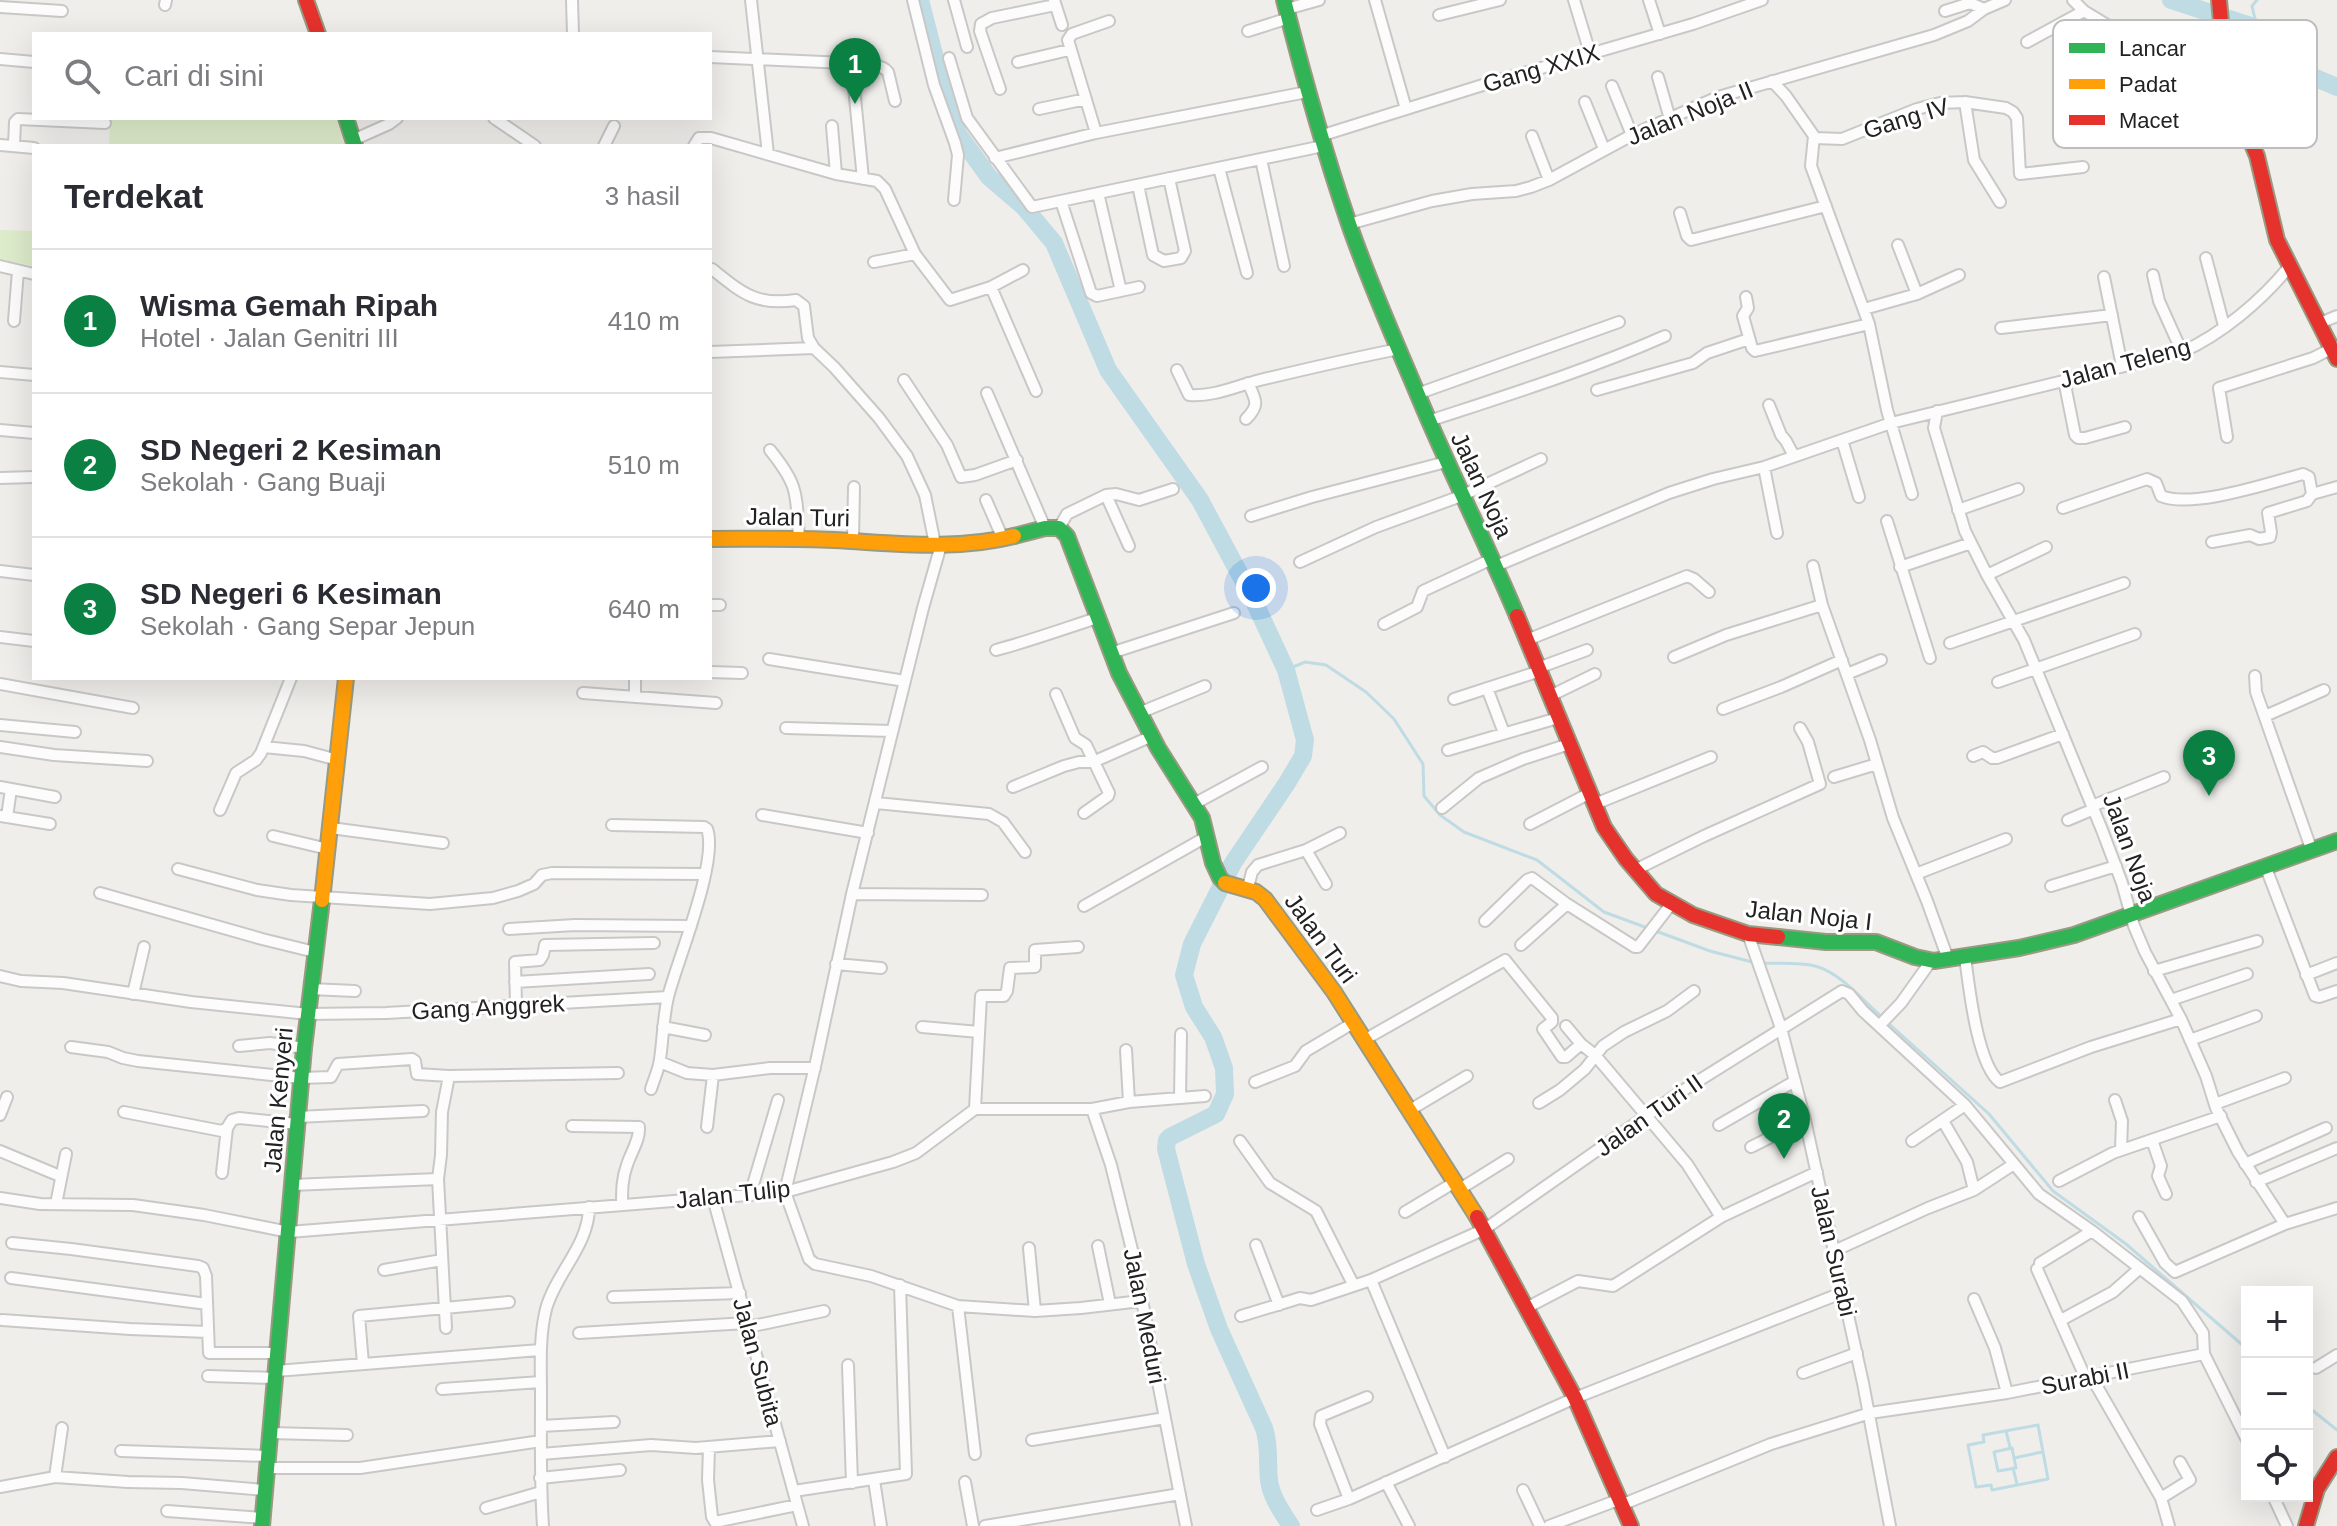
<!DOCTYPE html>
<html lang="id">
<head>
<meta charset="utf-8">
<style>
	body { margin:0; font-family:Arial,sans-serif; background:#f2f2f3; color:#2b2b33 }
	.controls { position:absolute; right:24px; bottom:24px; display:grid; overflow:hidden; border-radius:0px; box-shadow:0 8px 32px #0002 }
	.controls button { width:72px; height:72px; display:grid; place-items:center; padding:0; border:0; border-bottom:2px solid #e1e1e2; background:#fff; color:#2b2b33; font:40px sans-serif }
	.you { position:absolute; left:1256px; top:588px; width:28px; height:28px; margin:-20px; border:6px solid #fff; border-radius:50%; background:#1a73e8; box-shadow:0 0 0 12px #1a73e833 }
	.badge { display:grid; place-items:center; width:52px; height:52px; border-radius:50%; background:#0b8043; color:#fff; font-size:26px; font-weight:700 }
	.pin { position:absolute; translate:-50% -66px; filter:drop-shadow(0 2px 4px #0008) }
	.pin::after { content:''; position:absolute; top:42px; width:28px; height:24px; background:inherit; clip-path:polygon(0 0,100% 0,50% 100%) }
	.list { margin:0; padding:0; list-style:none }
	h2 { display:flex; justify-content:space-between; align-items:center; height:104px; margin:0; padding:0 32px; font-size:34px }
	h2 small { font-size:26px; font-weight:400; color:#7c7c81 }
	.list li { display:grid; grid-template-columns:52px 1fr auto; gap:24px; align-items:center; box-sizing:border-box; height:144px; padding:0 32px; border-top:2px solid #e1e1e2 }
	.list b { display:block; font-size:30px; white-space:nowrap }
	.list p { margin:0; font-size:26px; white-space:nowrap; color:#7c7c81 }
	.list em { font-size:26px; font-style:normal; color:#7c7c81 }
	.icon { flex:none; width:44px; height:44px; fill:none; stroke:currentColor; stroke-width:2; stroke-linecap:round; stroke-linejoin:round }
	.map { position:relative; flex:none; width:2337px; height:1526px; overflow:hidden }
	.search { position:absolute; background:#fff; box-shadow:0 8px 32px #0002; left:32px; top:32px; width:680px; height:88px; display:flex; align-items:center; gap:20px; box-sizing:border-box; padding:0 28px; border-radius:0px; color:#7c7c81; font-size:30px }
	.panel { position:absolute; background:#fff; box-shadow:0 8px 32px #0002; left:32px; top:144px; width:680px; height:536px; border-radius:0px }
	.map>svg:first-child { display:block }
</style>
</head>
<body>
<div class="map">
<svg width="2337" height="1526" viewBox="0 0 2337 1526">
	<rect width="100%" height="100%" fill="#f0eeeb"/>
	<path fill="#ddeccb" d="M110,118H336L345,146H109Z
		M0,230L34,231V266L0,259Z"/>
	<g fill="none" stroke-linecap="round" stroke-linejoin="round">
		<path stroke="#bfdbe3" stroke-width="3" d="M2257,28L2252,6L2257,0
			M1286,670L1305,662L1326,665L1366,692L1394,719L1423,764L1424,796L1440,815L1464,832L1537,860L1604,912L1710,951L1756,963
			M1763,963C1780,964 1799,962 1815,966C1841,973 1862,1000 1882,1017
			M1887,1022L1989,1114L2053,1191L2126,1244L2247,1349
			M2307,1406L2337,1430
			M2038,1425L2048,1479L1992,1490L1991,1485L1976,1487L1968,1445L1984,1442L1983,1435Z
			M2006,1431L2010,1447
			M2012,1448L2016,1468L1998,1471L1994,1452Z
			M2014,1458L2042,1452
			M2013,1468L2017,1484"/>
		<path stroke="#bfdbe3" stroke-width="18" d="M920,0L944,93L958,134L989,177L1024,207L1054,243L1108,370L1200,500L1253,599L1286,670L1305,740L1303,756L1287,783L1233,863L1192,944L1184,975L1194,1007L1213,1037L1224,1068L1225,1094L1216,1114L1170,1137L1167,1140L1166,1149L1196,1264L1219,1329L1264,1428C1270,1445 1267,1462 1269,1480C1271,1497 1282,1512 1291,1526
			M2171,0L2257,28L2299,71L2337,87"/>
		<defs>
			<path id="street" d="M572,0L573,34
				M751,0L768,154
				M913,0L934,85L955,143L958,155L954,200
				M954,0L967,47
				M1054,0L1062,25
				M1375,0L1406,109
				M1574,0L1590,53
				M1649,0L1660,34
				M2073,0L2084,11L2209,87L2230,92
				M165,5L166,0
				M0,7L62,11
				M1287,9L1319,0
				M1945,11L1970,3L1984,9
				M1439,15L1500,0
				M1248,31L1289,18
				M2027,42L2084,11
				M710,57L845,63H849L852,67C863,67 880,62 888,72L895,101
				M949,58L967,118L1032,207L1323,146
				M0,59L34,62
				M1018,62L1069,50
				M852,67L863,179
				M2100,67L2126,97L2130,98L2182,71
				M1658,77L1670,119
				M1772,81L1786,96L1814,136L1811,166L1869,324L1887,410L1912,494
				M1612,86L1632,135
				M1000,89L980,31L981,24L992,18L1055,5
				M1585,102L1604,149
				M1965,102L1974,160L2000,202
				M1039,109L1086,99
				M494,118L535,146
				M832,126L836,174
				M1096,133L1068,40L1072,34L1109,21
				M1320,136L1486,84L1693,24L1762,0
				M1532,136L1549,180
				M1815,138L1842,139L1917,109L1940,103L1965,102L2006,108L2013,112L2017,118L2020,174L2083,167
				M353,140L389,124L397,118
				M0,145L34,148
				M14,146L15,122L18,119L105,123
				M604,146L614,126
				M694,146L699,138H711L836,174L877,181L885,189L915,254L950,300L991,287L1023,270
				M995,158L1096,133L1307,92
				M1261,159L1284,266
				M1219,168L1247,273
				M1138,185L1153,255L1164,261L1181,258L1185,251L1169,178
				M1098,193L1121,291
				M1061,201L1091,293L1097,296L1139,287
				M1680,213L1687,236L1691,240L1826,206
				M1349,224L1432,201L1472,194L1516,191L1531,187L1549,180L1632,135L1718,97L1934,35L1968,21L1984,9L2005,0
				M1898,245L1917,294
				M2206,258L2224,326
				M874,262L915,254
				M0,266L34,274
				M712,269C742,293 756,306 796,300L804,306L808,338L814,348L834,367L879,418L907,456L925,495L935,544
				M2153,275L2159,301L2182,352
				M2104,277L2122,366
				M991,287L1036,391
				M1746,297L1748,308L1743,316L1752,348L1755,351L1869,324
				M1864,309L1917,294L1959,275
				M14,321L18,271
				M2320,323L2337,316
				M2001,328L2112,315
				M710,352L814,348
				M1177,370L1189,395C1214,397 1236,386 1260,380C1306,369 1353,358 1399,349
				M0,372L34,375
				M904,380L947,445L961,477L975,475L1017,460
				M2064,380L2075,435L2078,438H2085L2125,427
				M1597,390L1693,363L1707,353L1749,339
				M987,393L1045,528
				M1417,394L1619,322
				M1769,405L1781,435L1786,441L1794,456
				M1937,411L1934,428L1965,531L1987,575L2024,640L2102,830L2122,883L2134,926L2145,952L2181,1019L2206,1076L2216,1108L2238,1152L2285,1224
				M1246,419C1260,405 1256,400 1248,383
				M1429,421C1508,395 1588,370 1665,336
				M0,430L34,433
				M2227,437L2219,388L2313,358L2335,347
				M1842,440L1859,497
				M770,450C799,486 796,493 799,538
				M1764,467L1777,533
				M0,478L34,477
				M2312,494L2337,487
				M1106,495L1129,546
				M986,500L1003,539
				M2063,508L2147,479L2156,483L2161,496C2193,509 2269,483 2303,474L2309,477L2312,494L2307,501L2268,513L2271,532L2270,537L2259,539L2250,535L2212,542
				M1958,510L2018,489
				M1251,516L1312,497L1446,462
				M1887,521L1930,658
				M1059,528L1067,514L1106,495L1116,494L1139,500L1173,489
				M853,540L854,487
				M941,545L923,608L852,894L816,1062L785,1192L809,1259L815,1264L871,1276L958,1306L1035,1311L1081,1308L1141,1301
				M1300,562L1376,527L1461,496L1541,459
				M1496,566L1669,493L1713,479L1764,467L1891,423L2182,352C2222,334 2261,301 2289,267
				M1813,566L1822,605L1870,740L1893,818L1927,901L1948,959
				M1900,567L1971,543
				M0,571L34,575
				M1987,575L2046,547
				M710,605H720
				M1384,624L1417,607L1423,591L1492,559
				M0,637L34,641
				M1527,640L1687,576L1694,579L1709,592
				M1950,643L2124,583
				M996,650C1030,641 1063,629 1097,618
				M1111,653L1234,613
				M1674,657L1726,635L1822,605
				M769,659L905,681
				M1538,668L1587,650
				M710,672L742,673
				M1847,674L1881,660
				M2255,676L2256,692L2312,851
				M1998,682L2135,634
				M0,684L133,708
				M1487,688L1504,733
				M583,693L716,703
				M1056,694L1075,738L1086,745L1109,793L1108,796L1084,813
				M1550,696L1595,674
				M635,697V678
				M1454,699L1540,671
				M1723,709L1781,687L1842,660
				M1139,713L1205,686
				M2265,716L2324,690
				M0,725L75,732
				M786,728L892,731
				M0,747L54,755L147,761
				M264,747L304,751L338,760
				M1448,750L1558,718
				M1973,756L1983,752L1992,758H1997L2063,734
				M1834,777L1877,764
				M0,787L55,797
				M1013,787L1064,766L1079,762H1093L1152,736
				M876,803L989,814L1003,822L1025,852
				M1194,804L1262,767
				M1595,804L1711,757
				M2092,806L2164,777
				M1442,808L1479,778L1523,759L1569,744
				M220,810L236,773L256,760L261,753L291,678
				M762,815L868,833
				M0,816L50,824
				M7,817L11,789
				M2068,820L2094,809
				M1530,824L1590,793
				M612,825L704,827L707,829C719,861 677,961 668,997C663,1018 663,1039 660,1059C659,1069 654,1079 651,1089
				M331,828L443,843
				M273,836L328,849
				M1306,850L1326,884
				M2266,868L2315,996L2319,997L2337,991
				M178,869L257,890L291,895L430,904L493,898L518,891L534,884L542,875L552,873L704,874
				M1635,870L1704,836L1820,784L1808,742L1800,728
				M1916,874L2006,839
				M2051,886L2116,866
				M1247,891L1252,872L1258,865L1306,850L1340,833
				M100,893L262,939L315,952
				M852,894L982,895
				M1084,906L1206,837
				M1485,921L1527,880L1532,878L1567,904L1635,947H1638L1672,903
				M509,929L575,925L691,926
				M1748,934L1781,1028L1805,1120L1863,1383L1890,1526
				M1521,945L1567,904
				M1965,957C1969,986 1977,1065 2000,1082L2091,1047L2181,1019
				M836,964L881,968
				M2154,971L2257,941
				M2306,975L2337,963
				M0,976L21,981L63,983L191,1002L308,1014L386,1013L668,997
				M515,982L649,974
				M310,989L355,991
				M133,994L144,947
				M2171,1000L2247,974
				M516,1005L515,962L540,960L543,955L545,945L654,943
				M1566,1026L1581,1044L1595,1055L1687,1164L1721,1217
				M1879,1026L1901,1003L1931,961
				M663,1027L705,1035
				M922,1027L979,1032
				M1364,1040L1505,960L1552,1018V1022L1543,1029L1562,1057H1566L1581,1044
				M2190,1040L2256,1016
				M239,1046L270,1043L304,1048
				M71,1047L108,1052L123,1058L138,1061L301,1078L331,1077L338,1064L412,1059L415,1061L417,1074L449,1076
				M1126,1050L1129,1102
				M660,1062L687,1073L713,1075L770,1068H815
				M1255,1082L1295,1066L1306,1051L1353,1023
				M1180,1097L1181,1034
				M2115,1100L2122,1121L2121,1149
				M1539,1103L1560,1090L1585,1069L1603,1046L1624,1032L1667,1011L1694,991
				M2215,1104L2285,1078
				M975,1109L981,996H1004L1007,991L1010,968L1035,967V950L1078,947
				M1092,1109L1111,1165L1133,1254L1186,1526
				M1410,1110L1467,1076
				M124,1112L222,1131L227,1128L232,1120L239,1118L297,1124
				M0,1115L7,1097
				M297,1117L423,1111
				M1719,1125L1795,1081
				M572,1126L639,1127C640,1140 631,1152 627,1165C622,1178 622,1191 622,1204
				M707,1127L713,1075
				M2152,1140L2161,1166L2158,1176L2166,1194
				M1240,1141L1270,1183L1316,1211L1353,1284
				M1912,1141L1965,1105
				M1751,1147L1805,1120
				M0,1151L60,1176
				M2245,1164L2326,1128
				M222,1173L227,1128
				M2059,1181L2113,1153L2221,1116
				M2256,1182L2337,1148
				M292,1185L438,1179
				M1460,1189L1508,1159
				M1974,1190L2014,1164
				M750,1195L778,1100
				M0,1198L40,1204L133,1205L204,1215L289,1232L785,1192L893,1162L916,1153L975,1109H1092L1129,1102L1205,1096
				M713,1198L803,1526
				M56,1204L66,1154
				M1405,1212L1455,1182
				M2139,1217L2165,1263L2175,1272L2285,1224L2337,1208
				M12,1243L71,1249L198,1266L203,1268L206,1276L209,1353H278
				M1256,1245L1279,1305
				M1098,1246L1110,1304
				M1029,1248L1035,1311
				M1834,1251L1928,1208L1974,1190L1967,1162L1943,1121
				M2040,1263L2092,1231
				M2037,1269L2086,1379
				M384,1270L442,1260
				M11,1278L207,1304
				M1371,1280L1445,1457
				M613,1297L740,1293
				M1974,1299L1995,1348L2007,1393
				M958,1306L975,1454
				M1526,1308L1578,1281L1613,1286L1721,1217L1817,1172
				M1241,1316L1300,1298L1311,1300L1371,1280L1485,1229L1679,1093L1842,991L1849,994L1863,1011L1965,1105L2039,1194L2092,1231L2182,1301L2203,1333L2204,1354
				M2,1320L130,1329L208,1332
				M2061,1320L2113,1292L2140,1268
				M748,1327L824,1311
				M446,1328L438,1179L441,1155L442,1112L449,1076L618,1073
				M579,1333L747,1323
				M2204,1354L2247,1440
				M363,1364L359,1316L509,1302
				M848,1365L852,1483
				M2316,1368L2337,1355
				M276,1371L540,1350
				M1803,1373L1857,1353
				M208,1376L275,1378
				M2092,1378L2161,1498L2169,1526
				M442,1389L541,1382
				M541,1426L614,1422
				M270,1433L347,1435
				M1032,1440L1165,1418
				M709,1447L708,1480L712,1517L715,1522L797,1505
				M121,1451L267,1456
				M541,1454L651,1445L696,1448L780,1441
				M267,1468H360L541,1441
				M55,1477L62,1428
				M540,1478L620,1470
				M874,1480L881,1526
				M965,1482L973,1526
				M1386,1482L1409,1526
				M0,1487L55,1477L128,1482L182,1483L264,1490
				M1523,1490L1540,1526
				M794,1491L906,1474L900,1285
				M2273,1496L2287,1526
				M2161,1498L2190,1480L2180,1462
				M1349,1499L1320,1424L1321,1416L1367,1397
				M1621,1505L1771,1444L1870,1413L2007,1393L2204,1354
				M486,1508L541,1492
				M1317,1510L1349,1499L1575,1398L1844,1292
				M167,1511L262,1518
				M543,1526C540,1482 541,1439 541,1395C541,1366 539,1337 546,1309C556,1273 589,1245 589,1207
				M985,1526L1180,1494
				M1549,1526L1618,1500"/>
			<path id="fast" d="M1284,0C1303,75 1323,148 1348,221C1368,280 1394,338 1418,395C1449,470 1486,542 1517,616
				M346,118L355,146
				M1014,536L1045,528H1059L1067,536L1119,673L1158,748L1202,818L1213,863L1220,878L1225,883
				M1778,937L1826,942H1876L1915,957L1934,961L2019,948L2074,935L2337,841
				M262,1526L304,1048L322,900"/>
			<path id="slow" d="M710,539C752,539 793,538 834,540C894,543 955,551 1014,536
				M1225,883L1256,892L1265,899L1334,992L1477,1217
				M322,900L346,678"/>
			<path id="jam" d="M306,0L318,34
				M2219,0L2226,76L2230,92L2257,156L2277,240L2337,359
				M1517,616L1604,827L1626,859L1656,894L1693,915L1748,934L1778,937
				M1477,1217L1575,1398L1631,1526
				M2306,1526L2317,1489L2337,1457"/>
		</defs>
		<use href="#street" stroke="#c9c8c7" stroke-width="14"/>
		<use href="#fast" stroke="#999a82" stroke-width="18"/>
		<use href="#slow" stroke="#999a82" stroke-width="18"/>
		<use href="#jam" stroke="#999a82" stroke-width="18"/>
		<use href="#street" stroke="#fdfcfc" stroke-width="10"/>
		<use href="#fast" stroke="#30b455" stroke-width="14"/>
		<use href="#slow" stroke="#ff9f0a" stroke-width="14"/>
		<use href="#jam" stroke="#e5322d" stroke-width="14"/>
	</g>
	<g text-anchor="middle" dominant-baseline="central" stroke-width="6" stroke-linejoin="round" paint-order="stroke">
		<g font-size="24" fill="#222" stroke="#fff">
			<text transform="translate(1541 68) rotate(-16)">Gang XXIX</text>
			<text transform="translate(1690 113) rotate(-22)">Jalan Noja II</text>
			<text transform="translate(1906 118) rotate(-17)">Gang IV</text>
			<text transform="translate(2125 363) rotate(-15)">Jalan Teleng</text>
			<text transform="translate(1482 485) rotate(65)">Jalan Noja</text>
			<text transform="translate(798 517) rotate(1)">Jalan Turi</text>
			<text transform="translate(2130 848) rotate(70)">Jalan Noja</text>
			<text transform="translate(1809 915) rotate(6)">Jalan Noja I</text>
			<text transform="translate(1321 938) rotate(54)">Jalan Turi</text>
			<text transform="translate(488 1007) rotate(-3)">Gang Anggrek</text>
			<text transform="translate(278 1100) rotate(-85)">Jalan Kenyeri</text>
			<text transform="translate(1649 1115) rotate(-35)">Jalan Turi II</text>
			<text transform="translate(733 1194) rotate(-6)">Jalan Tulip</text>
			<text transform="translate(1834 1251) rotate(77)">Jalan Surabi</text>
			<text transform="translate(1145 1316) rotate(79)">Jalan Meduri</text>
			<text transform="translate(758 1362) rotate(75)">Jalan Subita</text>
			<text transform="translate(2085 1378) rotate(-11)">Surabi II</text>
		</g>
	</g>
	<rect x="2053" y="20" width="264" height="128" rx="12" fill="#fff" stroke="#bdbdbd" stroke-width="2"/>
	<rect x="2069" y="43" width="36" height="10" fill="#30b455"/>
	<rect x="2069" y="79" width="36" height="10" fill="#ff9f0a"/>
	<rect x="2069" y="115" width="36" height="10" fill="#e5322d"/>
	<g font-size="22" fill="#222">
		<text x="2119" y="56">Lancar</text>
		<text x="2119" y="92">Padat</text>
		<text x="2119" y="128">Macet</text>
	</g>
</svg>
<div class="controls">
<button>+</button>
<button>−</button>
<button><svg class="icon" aria-label="locate" viewBox="0 0 24 24"><circle cx="12" cy="12" r="6"/><path d="M12 2v4M12 18v4M2 12h4M18 12h4"/></svg></button>
</div>
<div class="you"></div>
<div class="pin badge" style="left:855px;top:104px">1</div>
<div class="pin badge" style="left:1784px;top:1159px">2</div>
<div class="pin badge" style="left:2209px;top:796px">3</div>
<div class="search"><svg class="icon" aria-label="search" viewBox="0 0 24 24"><circle cx="10" cy="10" r="6"/><path d="M15 15l6 6"/></svg>Cari di sini</div>
<section class="panel">
<h2>Terdekat<small>3 hasil</small></h2>
<ul class="list">
<li><span class="badge">1</span><div><b>Wisma Gemah Ripah</b><p>Hotel · Jalan Genitri III</p></div><em>410 m</em></li>
<li><span class="badge">2</span><div><b>SD Negeri 2 Kesiman</b><p>Sekolah · Gang Buaji</p></div><em>510 m</em></li>
<li><span class="badge">3</span><div><b>SD Negeri 6 Kesiman</b><p>Sekolah · Gang Separ Jepun</p></div><em>640 m</em></li>
</ul>
</section>
</div>
</body>
</html>
